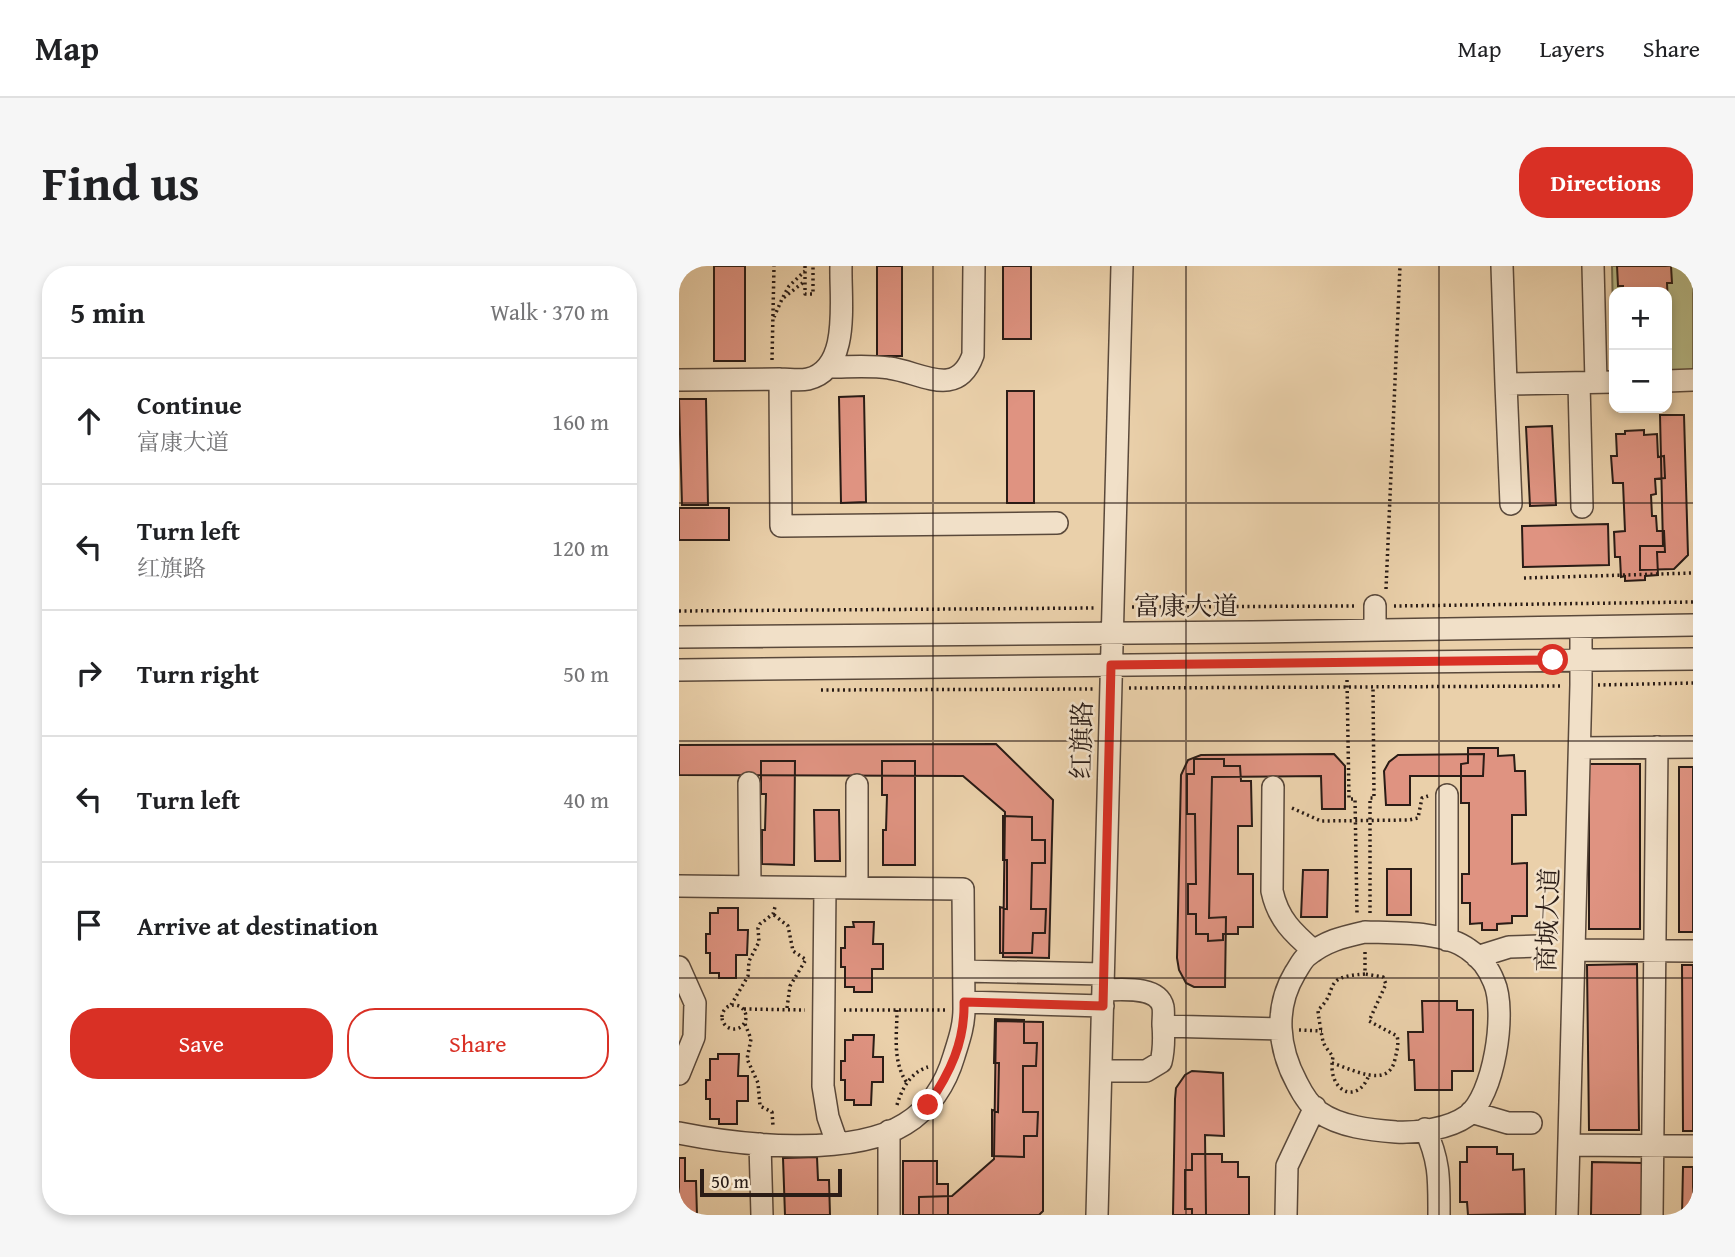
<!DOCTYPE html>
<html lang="en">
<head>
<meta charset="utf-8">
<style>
	body { margin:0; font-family:"Gentium Book Plus","Noto Serif SC",serif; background:#f6f6f6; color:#202124 }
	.controls { position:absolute; right:21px; top:21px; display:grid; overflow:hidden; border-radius:14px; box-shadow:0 4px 10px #0003 }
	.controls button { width:63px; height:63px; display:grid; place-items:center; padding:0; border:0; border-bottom:2px solid #e0e0e0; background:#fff; color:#202124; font:35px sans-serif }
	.scale { position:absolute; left:21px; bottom:18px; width:142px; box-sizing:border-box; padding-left:7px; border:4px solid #2a1c16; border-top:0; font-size:19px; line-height:24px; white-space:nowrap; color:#2a1c16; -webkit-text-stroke:5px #f1e0c8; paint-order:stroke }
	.stop { position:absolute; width:21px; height:21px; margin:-16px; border:5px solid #d93025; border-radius:50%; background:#fff }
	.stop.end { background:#d93025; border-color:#fff; box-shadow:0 2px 7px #0008 }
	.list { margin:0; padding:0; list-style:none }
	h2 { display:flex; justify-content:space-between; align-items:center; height:91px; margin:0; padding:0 28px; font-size:30px }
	h2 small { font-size:23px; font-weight:400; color:#757577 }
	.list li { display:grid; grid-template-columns:46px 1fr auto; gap:21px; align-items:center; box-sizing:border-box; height:126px; padding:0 28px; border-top:2px solid #e0e0e0 }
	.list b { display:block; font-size:26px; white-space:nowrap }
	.list p { margin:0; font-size:23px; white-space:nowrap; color:#757577 }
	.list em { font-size:23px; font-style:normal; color:#757577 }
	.actions { display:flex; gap:14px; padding:21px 28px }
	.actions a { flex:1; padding:16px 0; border:2px solid #d93025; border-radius:28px; text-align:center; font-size:24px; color:#d93025 }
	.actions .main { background:#d93025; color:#fff }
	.icon { flex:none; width:38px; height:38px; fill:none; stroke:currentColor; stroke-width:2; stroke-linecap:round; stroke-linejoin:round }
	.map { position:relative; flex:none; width:1014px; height:949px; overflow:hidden; border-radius:28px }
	header { display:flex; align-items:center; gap:42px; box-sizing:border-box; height:98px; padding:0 35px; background:#fff; border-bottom:2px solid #e0e0e0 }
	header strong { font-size:33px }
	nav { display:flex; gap:38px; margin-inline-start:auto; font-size:24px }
	.intro { display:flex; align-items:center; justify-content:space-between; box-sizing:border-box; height:168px; padding:0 42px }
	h1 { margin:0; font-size:49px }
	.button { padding:18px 32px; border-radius:28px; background:#d93025; color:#fff; font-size:24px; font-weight:700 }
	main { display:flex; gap:42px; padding:0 42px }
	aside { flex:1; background:#fff; border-radius:28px; box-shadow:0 4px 10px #0003 }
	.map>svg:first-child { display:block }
</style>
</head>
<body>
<header>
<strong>Map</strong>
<nav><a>Map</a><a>Layers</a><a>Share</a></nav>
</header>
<div class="intro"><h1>Find us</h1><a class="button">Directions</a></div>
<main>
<aside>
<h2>5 min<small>Walk · 370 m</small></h2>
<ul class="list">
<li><svg class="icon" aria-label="ahead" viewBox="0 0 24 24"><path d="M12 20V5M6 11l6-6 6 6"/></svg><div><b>Continue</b><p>富康大道</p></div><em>160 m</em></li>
<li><svg class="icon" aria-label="left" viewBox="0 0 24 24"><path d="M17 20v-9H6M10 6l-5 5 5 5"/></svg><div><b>Turn left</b><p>红旗路</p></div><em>120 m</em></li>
<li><svg class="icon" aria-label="right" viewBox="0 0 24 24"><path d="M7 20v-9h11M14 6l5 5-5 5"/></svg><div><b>Turn right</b></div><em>50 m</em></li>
<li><svg class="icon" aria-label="left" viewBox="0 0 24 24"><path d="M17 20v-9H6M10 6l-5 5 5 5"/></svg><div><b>Turn left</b></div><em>40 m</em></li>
<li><svg class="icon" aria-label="arrive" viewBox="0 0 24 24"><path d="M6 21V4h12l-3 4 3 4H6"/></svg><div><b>Arrive at destination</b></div></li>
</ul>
<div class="actions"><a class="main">Save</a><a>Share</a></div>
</aside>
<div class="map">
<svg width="1014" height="949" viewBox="0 0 1014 949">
	<rect width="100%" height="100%" fill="#ead0aa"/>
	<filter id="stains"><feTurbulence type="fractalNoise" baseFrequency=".00286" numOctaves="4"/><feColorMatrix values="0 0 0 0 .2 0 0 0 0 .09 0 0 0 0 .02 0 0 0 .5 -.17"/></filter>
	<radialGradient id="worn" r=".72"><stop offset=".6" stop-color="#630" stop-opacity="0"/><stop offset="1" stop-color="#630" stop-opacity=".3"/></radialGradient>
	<path fill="#b7bb88" stroke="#706c4f" stroke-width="2" d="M933,0H1014V112L988,113V26H935V97Z"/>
	<path fill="#df9381" stroke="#2a1c16" stroke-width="2" d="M35,0H66V95H35Z
		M198,0H223V90H198Z
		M324,0H352V73H324Z
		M938,0H992L993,17H988L989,40L988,26H944V20H939Z
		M328,125H355V237H328Z
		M185,130L187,236L162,237L160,131Z
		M0,133H27L29,239H3Z
		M981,149H1005L1009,289L995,303L961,304V280H984Z
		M873,160L877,239L851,240L847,161Z
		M965,164V169L978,168L979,191L985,190L986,212L976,213L977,228L972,229L973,250H977L978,265H985L986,286H978L979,309L966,310V314L946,315V310L942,311L941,291H936L935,266L946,265L944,217H934L932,190H938L937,168H946V165Z
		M0,242H50V274H0Z
		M929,258L930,299L844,301L843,260Z
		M317,478L374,534L370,692L324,691L326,546L284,510L0,509V479Z
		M789,482H819V490L835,489L836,505H846L847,549H833V598L848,597V650H833V657L818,658V664H803V657L791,658V637H783V608H790V537H782V498L789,497Z
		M655,488L666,500V543H643L642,510L533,511L530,652L547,651L546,721H515L507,717L500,704L498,692L502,509L509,494L522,489Z
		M805,488L804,510H731V539H707L705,505L710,496L719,489Z
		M515,493H545V500H561L562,515H572L573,560H559V608H574V661H559V668H544V674L529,675V668H517V648H509V618H517L516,548H508V508H515Z
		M82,495H116L115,599L83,598V564H86L87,528H82Z
		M203,495H236V599H204V564H207L208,529H203Z
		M910,498H961V663H910Z
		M1000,501H1014V666H1000Z
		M135,544H160L161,595H136Z
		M324,550L353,551V574H366V597H353L352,643H367L366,667H354L353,687H321V641L328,643V594H324Z
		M708,603H732V649H708Z
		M624,604H649L648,651H622Z
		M39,642H59V664H69L68,689H57V712H40V707H31V687H27V668H31V647H39Z
		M174,656H195L194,678H204V703H193V726H175V721H166V701H162V682H166V661H175Z
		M958,698L960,864H910L908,699Z
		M1003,699H1014V865H1004Z
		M743,735H778V744H794V805H773V824H736L735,794H730L729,766H744Z
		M316,753L345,754V777H358L357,800H344V846H359L358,870H345V891L313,890V844L319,846L320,797H315Z
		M317,755L364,756V945L360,949H240V931L273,930L315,893Z
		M174,769H195L194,791H204V816H193L192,839H175V834H166V814H162V795H166V774H174Z
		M39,788H60L59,810H69V835H58V858H40V853H31V833H27V814H31V793H39Z
		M513,805L544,807L545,870L526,869L527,949H494L496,833L497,822L506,809Z
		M788,881H818V888H834V904L845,903L846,948L789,949L788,936H781V896H788Z
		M513,888H543V896H559V911H570V949H513V943H506V904H513Z
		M138,891L139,914H150L151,949H106L104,892Z
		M0,892H6V915H17L18,949H0Z
		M224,895H258V918H269V949H224Z
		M913,896L964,897L963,949H912Z
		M1004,901H1014V949H1003Z"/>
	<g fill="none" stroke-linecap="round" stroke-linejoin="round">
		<defs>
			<path id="minor" d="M823,0L827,118L935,116
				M914,0L917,116
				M150,101C170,101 191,99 210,102C242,106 278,134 294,89L295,0
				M101,113C110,113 120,115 129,113C172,103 161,34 162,0
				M0,114L101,113L102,260L378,257
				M988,115L1014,114
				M900,117L903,241
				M827,118L832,238
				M696,340V364
				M0,371L573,366L1014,359
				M0,404L1014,393
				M901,482L1014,481
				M70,517L71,621
				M594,521L593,625C599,653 614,667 635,685
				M0,620L284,623L285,743C285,760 280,774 275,790C267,817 251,843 226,858C172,892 60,879 0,867
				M146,622L144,820L149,851L158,877
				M178,622V519
				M686,666C715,667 765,665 789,683C801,691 810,703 815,716C828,745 815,831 788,850C770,863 738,867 717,866C692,864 661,861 640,846C631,840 623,827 618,817C599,782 595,742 616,707C620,701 623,694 628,690C646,675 664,671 686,666Z
				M768,674V529
				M895,684L1014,685
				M798,691L830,681L860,680
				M0,701L16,737L15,771L0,808
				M285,705L424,708
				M285,736L424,740
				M484,760L601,763
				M422,805H467L482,796C485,784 485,771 484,758C484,753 485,746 484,741C479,719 441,724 424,724
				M792,846L829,857H852
				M746,863C761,895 760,914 760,949
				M81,878L83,949
				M890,879L1014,880
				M210,949V865
				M418,949L443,0
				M607,949L608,900L636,841
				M888,949L902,419V361
				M973,949L978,481"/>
		</defs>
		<use href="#minor" stroke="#5a493b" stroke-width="24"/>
		<path stroke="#2a1c16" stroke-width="3.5" stroke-dasharray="2 3.5" stroke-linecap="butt" d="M126,0V28H134V0
			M104,31L110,20L126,5
			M95,51L103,33L126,15
			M93,94L95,0
			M845,312L1014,307
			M707,323L721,0
			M715,340L1014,336
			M453,341L676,340
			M0,345L417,342
			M668,414L670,533H676L678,648
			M919,419L1014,417
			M450,422L883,420
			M142,424L414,423
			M613,542L642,555L730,554L739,552L743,532L749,530
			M691,647V532H695L694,421
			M95,649L109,660L114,685L126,693
			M686,686V708C640,711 662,723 639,744C639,748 643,772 644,775C645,780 651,786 654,791C647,824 678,841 690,809
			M52,739L69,710L70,695L80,676L79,662L81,658L94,648L96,641
			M43 751a12 12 0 1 1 24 0a12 12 0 1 1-24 0Z
			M108,742L111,720L126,695
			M65,743L126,744
			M165,744H266
			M218,744C218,769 213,795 228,817
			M66,758L72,773L68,793L79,817L81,840L93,846L94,860
			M620,764L643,765
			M653,797C673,803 710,824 716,793C718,785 720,777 718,770L690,755L707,718L704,711L686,708
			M218,839C223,822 232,806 249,801"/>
		<use href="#minor" stroke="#f1e0c8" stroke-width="21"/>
	</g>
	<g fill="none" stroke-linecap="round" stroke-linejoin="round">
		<path stroke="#d93025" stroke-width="9" d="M249,839C271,807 286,776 285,736L424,740L432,399L874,394"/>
	</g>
	<path fill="none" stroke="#2a1c16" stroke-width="2" stroke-opacity="0.55" d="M254,0V949M507,0V949M760,0V949M0,237H1014M0,475H1014M0,712H1014"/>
	<g text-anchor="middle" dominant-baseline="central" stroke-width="5" stroke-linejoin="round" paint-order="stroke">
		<g font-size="26" fill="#2a1c16" stroke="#f1e0c8">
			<text x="507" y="339">富康大道</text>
			<text transform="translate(402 474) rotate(-89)">红旗路</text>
			<text transform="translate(868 654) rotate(-88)">商城大道</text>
		</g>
	</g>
	<rect width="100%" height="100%" filter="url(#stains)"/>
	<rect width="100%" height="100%" fill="url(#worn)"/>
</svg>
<div class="controls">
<button>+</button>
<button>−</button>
</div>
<div class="scale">50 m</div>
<div class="stop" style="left:874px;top:394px"></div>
<div class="stop end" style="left:249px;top:839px"></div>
</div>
</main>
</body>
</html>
